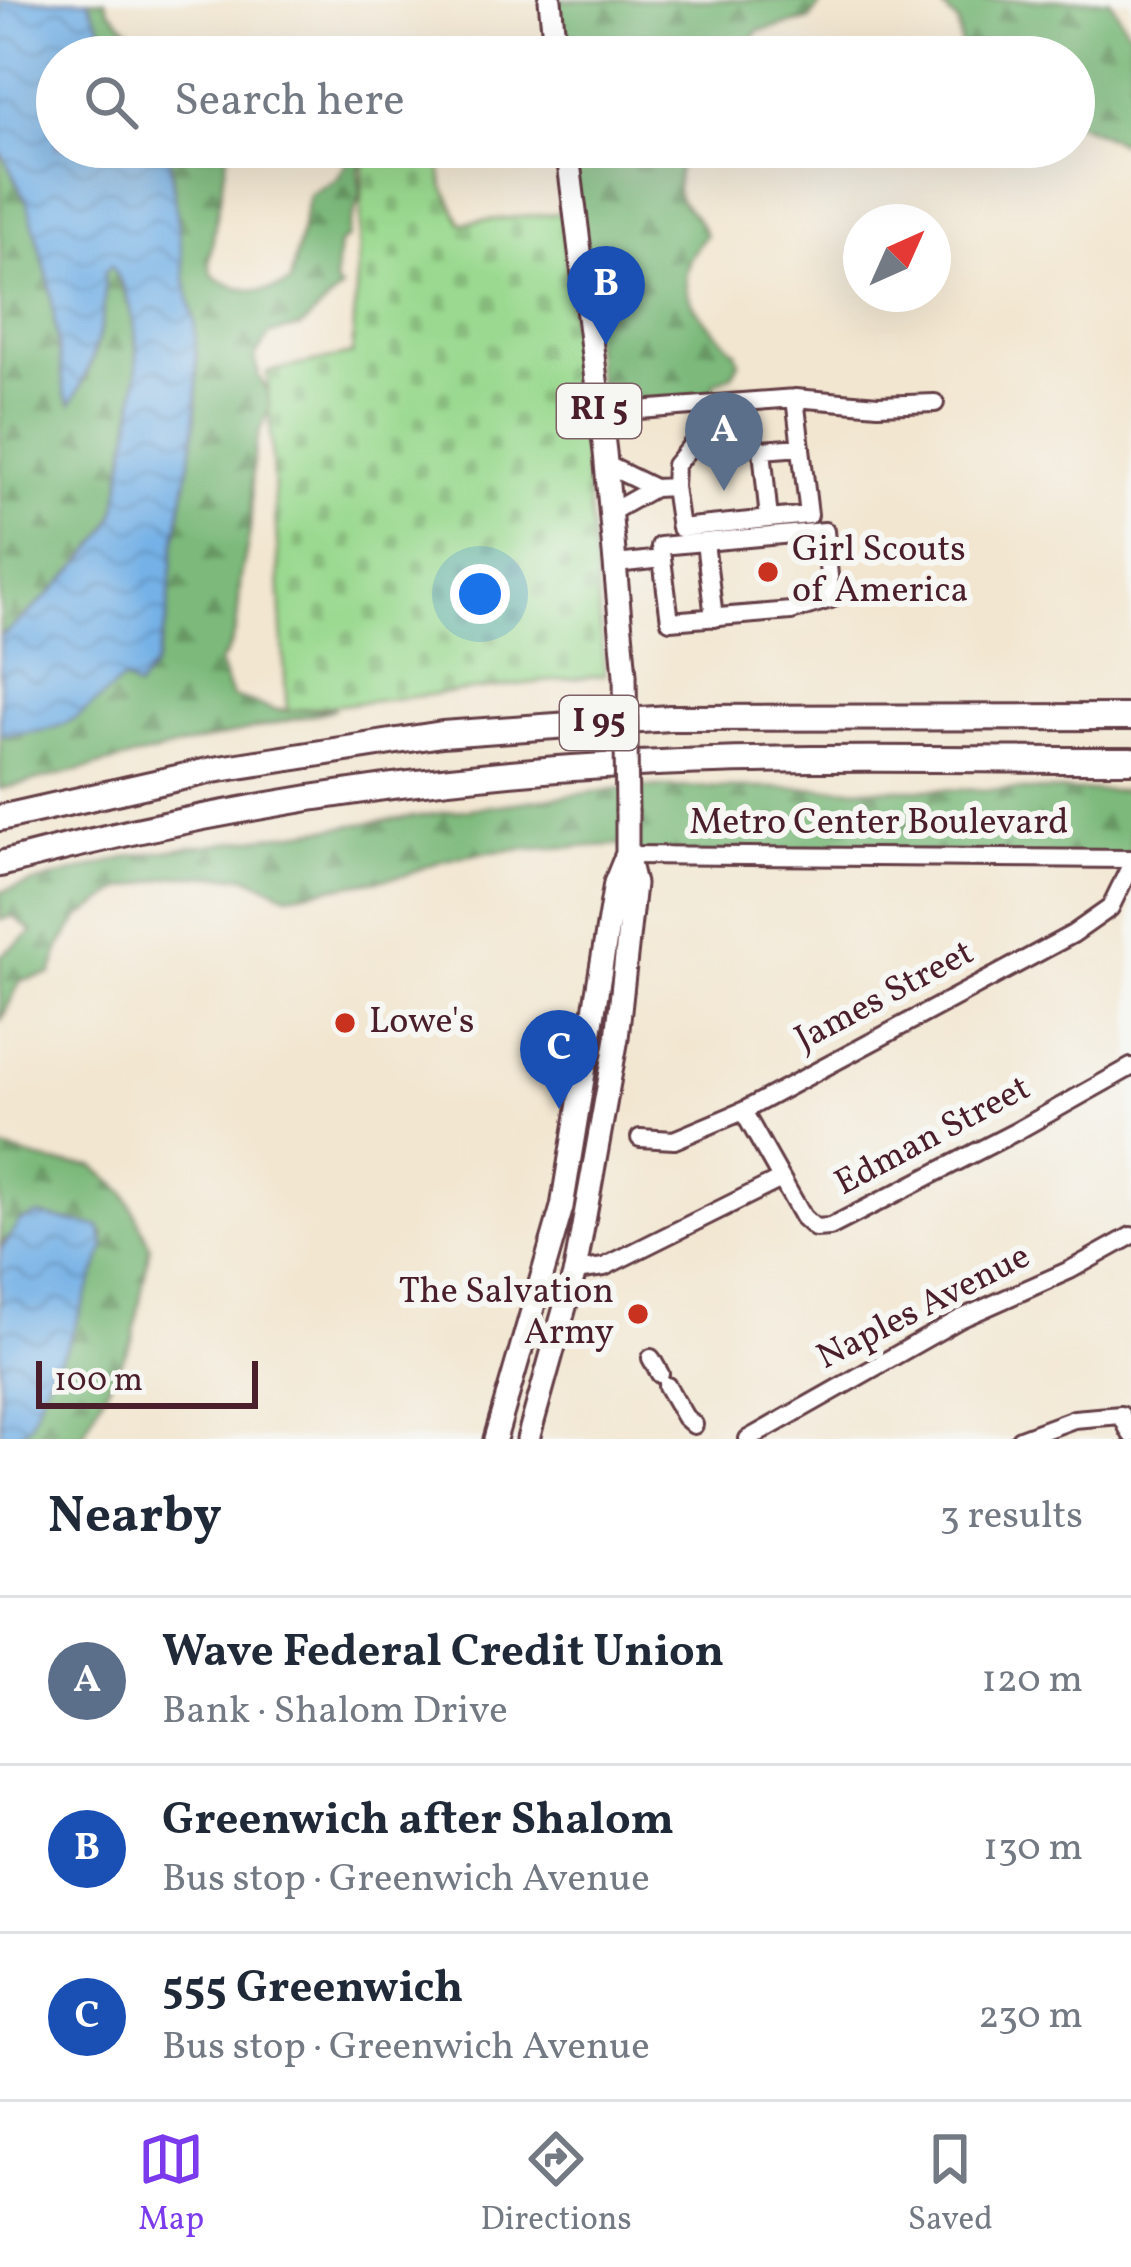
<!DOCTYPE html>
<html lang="en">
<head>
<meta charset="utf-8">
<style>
	body { margin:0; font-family:Vollkorn,serif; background:#f6f6f7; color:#1f2937 }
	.compass { position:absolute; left:843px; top:204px; width:108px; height:108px; border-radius:50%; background:#fff; box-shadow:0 12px 48px #0002; rotate:45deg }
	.scale { position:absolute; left:36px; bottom:30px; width:222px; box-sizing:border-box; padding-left:12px; border:6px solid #4a1f2b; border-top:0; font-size:33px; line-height:42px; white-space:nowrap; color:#4a1f2b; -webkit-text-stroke:9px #f6f6f2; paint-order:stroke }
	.you { position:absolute; left:480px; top:594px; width:42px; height:42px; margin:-30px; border:9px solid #fff; border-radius:50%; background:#1a73e8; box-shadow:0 0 0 18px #1a73e833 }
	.badge { display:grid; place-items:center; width:78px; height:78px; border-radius:50%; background:#7c3aed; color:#fff; font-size:39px; font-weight:700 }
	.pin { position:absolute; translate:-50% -99px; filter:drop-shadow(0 3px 6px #0008) }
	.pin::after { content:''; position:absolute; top:63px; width:42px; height:36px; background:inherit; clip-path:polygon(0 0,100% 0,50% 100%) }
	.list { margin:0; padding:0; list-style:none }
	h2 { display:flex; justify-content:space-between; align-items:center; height:156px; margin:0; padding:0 48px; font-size:51px }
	h2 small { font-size:39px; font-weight:400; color:#747a83 }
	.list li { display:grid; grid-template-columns:78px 1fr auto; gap:36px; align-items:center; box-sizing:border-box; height:168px; padding:0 48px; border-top:3px solid #e0e1e3 }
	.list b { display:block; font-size:45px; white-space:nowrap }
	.list p { margin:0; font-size:39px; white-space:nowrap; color:#747a83 }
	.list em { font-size:39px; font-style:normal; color:#747a83 }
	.icon { flex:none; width:66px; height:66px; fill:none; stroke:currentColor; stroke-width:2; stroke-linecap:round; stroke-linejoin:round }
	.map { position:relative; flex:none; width:1131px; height:1439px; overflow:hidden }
	.search { position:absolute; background:#fff; box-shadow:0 12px 48px #0002; left:36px; right:36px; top:36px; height:132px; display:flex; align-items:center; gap:30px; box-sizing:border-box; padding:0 42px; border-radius:66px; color:#747a83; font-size:45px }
	.sheet { height:660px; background:#fff }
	nav { display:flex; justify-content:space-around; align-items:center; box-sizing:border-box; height:168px; border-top:3px solid #e0e1e3; background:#fff; font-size:33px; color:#747a83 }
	nav a { display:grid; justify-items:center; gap:6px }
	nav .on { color:#7c3aed }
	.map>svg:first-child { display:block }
</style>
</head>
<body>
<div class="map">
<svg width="1131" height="1439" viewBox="0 0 1131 1439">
	<defs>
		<pattern id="forest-firs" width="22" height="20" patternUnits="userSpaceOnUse" patternTransform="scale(3)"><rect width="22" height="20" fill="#7bb97a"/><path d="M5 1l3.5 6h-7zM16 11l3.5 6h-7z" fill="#679664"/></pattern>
		<pattern id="cemetery-stones" width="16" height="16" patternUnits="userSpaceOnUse" patternTransform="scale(3)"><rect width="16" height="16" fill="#9ad98f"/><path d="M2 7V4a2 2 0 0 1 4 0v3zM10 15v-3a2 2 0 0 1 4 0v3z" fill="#86ba7c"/></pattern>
		<pattern id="water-waves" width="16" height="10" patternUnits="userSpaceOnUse" patternTransform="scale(3)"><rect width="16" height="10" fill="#74b1e6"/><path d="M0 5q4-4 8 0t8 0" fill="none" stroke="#618fbb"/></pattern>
	</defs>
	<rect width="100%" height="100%" fill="#f6f6f2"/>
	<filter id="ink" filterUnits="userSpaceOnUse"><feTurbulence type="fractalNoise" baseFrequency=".00833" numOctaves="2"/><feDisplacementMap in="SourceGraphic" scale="24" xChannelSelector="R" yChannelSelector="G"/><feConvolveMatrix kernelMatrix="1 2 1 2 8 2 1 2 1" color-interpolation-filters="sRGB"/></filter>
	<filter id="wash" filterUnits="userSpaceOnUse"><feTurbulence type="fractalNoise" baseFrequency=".004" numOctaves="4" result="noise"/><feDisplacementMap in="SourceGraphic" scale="48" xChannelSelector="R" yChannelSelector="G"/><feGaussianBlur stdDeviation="2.7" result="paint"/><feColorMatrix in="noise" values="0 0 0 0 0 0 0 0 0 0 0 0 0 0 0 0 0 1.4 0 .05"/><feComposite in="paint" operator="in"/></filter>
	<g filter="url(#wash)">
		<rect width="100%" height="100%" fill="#f2e6d0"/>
		<path fill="url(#forest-firs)" stroke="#626c52" stroke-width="3" d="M88,0H105L109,10L157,57H115Z
			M548,0H823L809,20L758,31L741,57H555Z
			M936,0H1110L1131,35V153L1120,142L1074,122V57H962L958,23Z
			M168,147H179L192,155L228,151L209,262L212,275C233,291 267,296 290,283L309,195L337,179L349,159L360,152L363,160C354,175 364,185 359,200C355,212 348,225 348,238L339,243L335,283L341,289L301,327L270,334L255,356L259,377L275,403C246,439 254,485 250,529C248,548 242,566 240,585C238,615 239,639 219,663L232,697L275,710L336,709L0,789V735C59,733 77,719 120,682L125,680L137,689C162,591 191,492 197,393C199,355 193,320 186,284C178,238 176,192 168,147Z
			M566,147H676L682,154C667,215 687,193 706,235C661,288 698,313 736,352L739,362L732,375L714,383L712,408L602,412Z
			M0,150L27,202L49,281L65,395L70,403C95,370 108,314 104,272L111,264C148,328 138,391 124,462C121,479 120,500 114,516C101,550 30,614 0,637Z
			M631,787L1131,791V860L627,855L621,844C556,851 465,843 407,875L288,895L244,876H175L122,889L80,917L62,942L51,974L21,980L0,1022V956L33,932L13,916L0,920V892L136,855Z
			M0,1148L54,1163L94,1166L125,1193L150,1246L133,1339L80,1439H15L30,1424L48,1377L68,1344L104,1247V1233L5,1239L0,1251Z"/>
		<path fill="url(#cemetery-stones)" stroke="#727c5d" stroke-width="3" d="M365,147H437L443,185L461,223L561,213L605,675L287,711L267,372L352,354Z"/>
		<path fill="url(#water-waves)" stroke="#5f6888" stroke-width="3" d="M0,0H88L115,57H57V147H168L186,285L195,322L197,393L193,444L174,547L167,621L154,667L137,689L125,680L120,682C73,722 64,733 0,735V637C30,614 101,550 114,516C120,500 121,479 124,462C137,396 150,322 111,265L104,272C108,317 93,366 71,404L65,395L49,281L27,202L0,150Z
			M38,1215L100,1227L105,1247L68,1344L48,1377L30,1424L15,1439H0V1251L20,1221Z"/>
	</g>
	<g filter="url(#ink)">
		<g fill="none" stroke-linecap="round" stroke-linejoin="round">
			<path stroke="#d0beaf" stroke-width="16" stroke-dasharray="16 8" stroke-linecap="butt" d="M711,459H735"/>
			<defs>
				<path id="minor" d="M600,413L795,398L878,405L935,403
					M762,450L769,519
					M607,465L654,488L611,512
					M674,487L675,465L691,446L753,444L762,450L801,447
					M654,488L674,487L680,528L809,515L795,398
					M705,542L714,618
					M616,564L662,559L670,621L791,611L831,599L825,531L660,546L662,559
					M627,855L1131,859
					M743,1111L803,1217L815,1228L830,1227L1015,1132L1131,1067
					M640,1138L674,1140L743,1111L1073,934L1110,908L1131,865
					M575,1271L604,1267L781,1179
					M651,1358L660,1374
					M667,1386L685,1417L694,1425
					M1121,1415L1131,1434
					M748,1439L960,1319L1070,1270L1131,1236
					M1020,1439L1074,1419L1121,1415"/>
				<path id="major" d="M550,0L556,57
					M567,147L605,452L625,675
					M495,1439L562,1207L615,883L626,856
					M528,1439L575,1271L617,1038L634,884L627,855V812"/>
				<path id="highway" d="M0,818L213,770L442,734L670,718L1131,717
					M0,864C203,810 411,776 620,765C790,755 961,760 1131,760"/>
			</defs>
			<use href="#minor" stroke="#633d44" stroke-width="22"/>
			<use href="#major" stroke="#633d44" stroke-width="27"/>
			<use href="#highway" stroke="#633d44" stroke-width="30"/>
			<use href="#minor" stroke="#fff" stroke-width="16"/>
			<use href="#major" stroke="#fff" stroke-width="21"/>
			<use href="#highway" stroke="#fff" stroke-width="24"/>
			<defs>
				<path id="major-bridge" d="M625,675L627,812"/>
			</defs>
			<use href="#major-bridge" stroke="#633d44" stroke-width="27" stroke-linecap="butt"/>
			<use href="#major-bridge" stroke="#fff" stroke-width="21"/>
		</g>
	</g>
	<g fill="#c8321e" stroke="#f6f6f2" stroke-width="4.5">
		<circle cx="768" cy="572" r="12"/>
		<circle cx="345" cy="1023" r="12"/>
		<circle cx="638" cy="1314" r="12"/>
	</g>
	<g text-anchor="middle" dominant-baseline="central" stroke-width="12" stroke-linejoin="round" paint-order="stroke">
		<g fill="#f6f6f2" stroke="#7e6067" stroke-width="3">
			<rect x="557" y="384" width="84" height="54" rx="9"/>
			<rect x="560" y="696" width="78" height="54" rx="9"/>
		</g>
		<g font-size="33" font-weight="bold" fill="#4a1f2b">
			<text x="599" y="411">RI 5</text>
			<text x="599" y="723">I 95</text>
		</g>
		<g font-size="36" fill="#4a1f2b" stroke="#f6f6f2" text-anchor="start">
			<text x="792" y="551">Girl Scouts<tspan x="792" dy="41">of America</tspan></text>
			<text x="369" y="1023">Lowe's</text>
			<text x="614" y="1293" text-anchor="end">The Salvation<tspan x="614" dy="41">Army</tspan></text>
		</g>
		<g font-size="36" fill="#4a1f2b" stroke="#f6f6f2">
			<text x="879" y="824">Metro Center Boulevard</text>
			<text transform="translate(885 997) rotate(-28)">James Street</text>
			<text transform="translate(933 1137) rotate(-28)">Edman Street</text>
			<text transform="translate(924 1308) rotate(-27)">Naples Avenue</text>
		</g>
	</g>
</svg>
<svg class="compass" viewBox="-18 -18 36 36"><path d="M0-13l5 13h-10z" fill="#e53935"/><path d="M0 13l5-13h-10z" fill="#747a83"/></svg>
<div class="scale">100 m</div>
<div class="you"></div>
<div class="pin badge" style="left:724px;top:491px;background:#5c6f8a">A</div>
<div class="pin badge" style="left:606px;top:345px;background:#1a4fb4">B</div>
<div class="pin badge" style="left:559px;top:1109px;background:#1a4fb4">C</div>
<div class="search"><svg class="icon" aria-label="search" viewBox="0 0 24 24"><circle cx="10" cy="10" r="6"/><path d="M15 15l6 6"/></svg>Search here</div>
</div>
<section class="sheet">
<h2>Nearby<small>3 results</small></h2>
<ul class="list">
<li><span class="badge" style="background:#5c6f8a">A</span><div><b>Wave Federal Credit Union</b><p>Bank · Shalom Drive</p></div><em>120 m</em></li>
<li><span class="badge" style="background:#1a4fb4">B</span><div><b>Greenwich after Shalom</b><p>Bus stop · Greenwich Avenue</p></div><em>130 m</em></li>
<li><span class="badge" style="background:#1a4fb4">C</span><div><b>555 Greenwich</b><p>Bus stop · Greenwich Avenue</p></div><em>230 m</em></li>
</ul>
</section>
<nav>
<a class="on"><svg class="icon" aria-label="map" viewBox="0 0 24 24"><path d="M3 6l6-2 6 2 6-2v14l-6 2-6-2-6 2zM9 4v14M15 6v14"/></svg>Map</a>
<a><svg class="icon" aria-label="directions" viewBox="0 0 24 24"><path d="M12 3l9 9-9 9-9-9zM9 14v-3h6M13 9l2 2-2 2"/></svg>Directions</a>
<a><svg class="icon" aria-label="saved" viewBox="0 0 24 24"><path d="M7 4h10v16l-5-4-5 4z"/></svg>Saved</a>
</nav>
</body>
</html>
